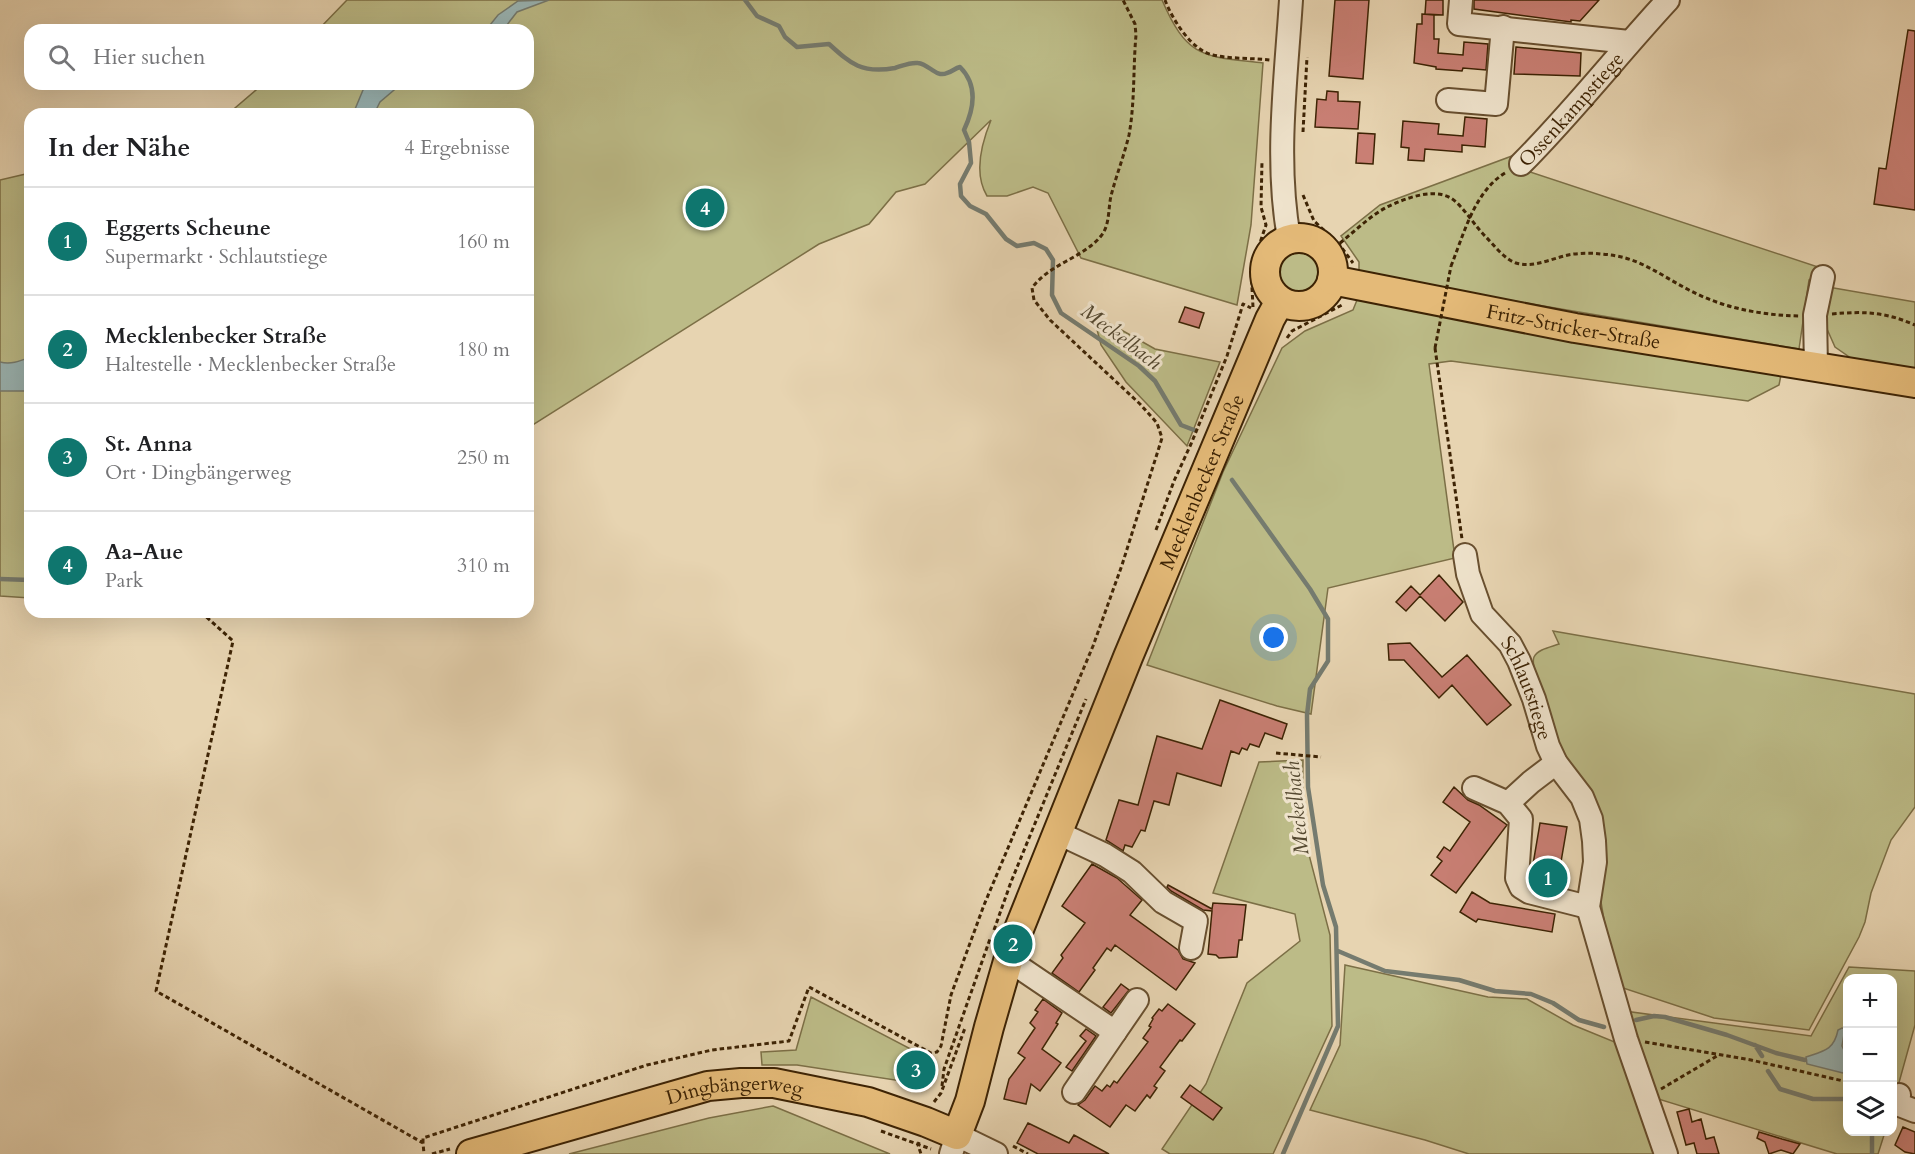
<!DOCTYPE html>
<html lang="de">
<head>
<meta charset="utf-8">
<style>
	body { margin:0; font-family:Cardo,serif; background:#f6f6f6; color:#202124 }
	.controls { position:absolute; right:18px; bottom:18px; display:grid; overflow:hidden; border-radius:12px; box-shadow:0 6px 24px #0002 }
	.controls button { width:54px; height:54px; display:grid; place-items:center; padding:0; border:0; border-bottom:2px solid #e0e0e0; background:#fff; color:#202124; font:30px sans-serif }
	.you { position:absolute; left:1274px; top:638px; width:21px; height:21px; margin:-15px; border:4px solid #fff; border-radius:50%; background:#1a73e8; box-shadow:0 0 0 9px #1a73e833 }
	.badge { display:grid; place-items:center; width:39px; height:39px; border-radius:50%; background:#0f766e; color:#fff; font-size:20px; font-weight:700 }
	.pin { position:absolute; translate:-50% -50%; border:3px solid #fff; box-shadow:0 2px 6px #0006 }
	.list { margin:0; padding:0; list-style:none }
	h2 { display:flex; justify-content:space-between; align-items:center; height:78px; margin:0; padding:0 24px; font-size:26px }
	h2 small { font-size:20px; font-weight:400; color:#757577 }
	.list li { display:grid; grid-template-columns:39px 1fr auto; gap:18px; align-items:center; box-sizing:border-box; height:108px; padding:0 24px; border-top:2px solid #e0e0e0 }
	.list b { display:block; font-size:22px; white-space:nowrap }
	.list p { margin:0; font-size:20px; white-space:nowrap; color:#757577 }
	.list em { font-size:20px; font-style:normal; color:#757577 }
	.icon { flex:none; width:33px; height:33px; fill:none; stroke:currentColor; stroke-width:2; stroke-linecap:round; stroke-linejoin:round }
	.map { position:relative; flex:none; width:1915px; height:1154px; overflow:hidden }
	.search { position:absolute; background:#fff; box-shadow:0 6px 24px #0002; left:24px; top:24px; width:510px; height:66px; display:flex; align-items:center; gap:15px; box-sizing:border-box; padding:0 21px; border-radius:18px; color:#757577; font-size:22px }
	.panel { position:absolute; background:#fff; box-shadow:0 6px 24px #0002; left:24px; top:108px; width:510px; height:510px; border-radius:18px }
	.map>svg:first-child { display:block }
</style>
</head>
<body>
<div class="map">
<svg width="1915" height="1154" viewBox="0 0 1915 1154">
	<rect width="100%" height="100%" fill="#e7d4b1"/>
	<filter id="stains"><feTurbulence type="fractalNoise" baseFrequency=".00333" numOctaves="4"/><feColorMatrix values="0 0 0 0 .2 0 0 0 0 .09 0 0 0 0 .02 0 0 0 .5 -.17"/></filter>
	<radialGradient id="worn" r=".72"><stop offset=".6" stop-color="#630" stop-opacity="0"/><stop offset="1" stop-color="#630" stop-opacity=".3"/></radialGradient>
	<path fill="#bcbb87" stroke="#7c6f46" stroke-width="1.5" d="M347,0H1162C1188,60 1204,56 1263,63L1251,225L1237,305L1081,258L1048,193L1033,187L1007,196H987C973,173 982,142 991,120L925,184L896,192L869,224L819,244L528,428V114H228L263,84H528V30H318Z
		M1512,156L1524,170L1824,269L1809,280L1799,349L1359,275V262L1341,236L1380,205Z
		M30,173V598L0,596V180Z
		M1276 271a22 22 0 1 1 44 0a22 22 0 1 1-44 0Z
		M1828,287L1915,302V374L1861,365L1835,347L1823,320Z
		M1359,295L1782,370L1779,385L1748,401L1451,361L1429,364L1455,558L1328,588L1311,714L1277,706L1147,665L1223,472L1282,348L1305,331L1353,310Z
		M1093,314L1155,349L1220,362L1187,446L1126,382L1101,345Z
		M1553,631L1915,694V807L1891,840L1871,893L1865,922L1859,937L1809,1030L1714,1018L1620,987L1607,937L1579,775C1574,768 1569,762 1565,755C1557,742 1529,668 1534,657C1538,649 1551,647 1559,644Z
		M1303,760L1302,828L1330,935L1332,1026L1273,1154H1170L1162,1149L1206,1084L1247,983L1300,941L1295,914L1213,893L1259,762Z
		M1345,965L1488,997L1527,999L1573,1025L1622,1045L1642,1098L1654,1154H1469L1425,1140L1310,1110L1340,1045Z
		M1849,967L1915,971V1025L1893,1104L1892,978H1848V1132H1885L1878,1154H1837L1655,1098L1624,1011L1811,1036Z
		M811,997L926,1057L908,1082L797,1065H762L761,1052L796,1050Z
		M773,1106L890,1154H569L709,1118Z"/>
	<path fill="#9ab6b6" stroke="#757b6f" stroke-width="1.5" d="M549,0L517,12L503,30H486L498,15L518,1Z
		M372,84H426L409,86L400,85L380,102L374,114H353L363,90Z
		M30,357V391H0V362C11,365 20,361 30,357Z
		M1842,1028L1845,1029L1842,1046L1847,1057V1074L1807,1064L1806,1057C1824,1051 1834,1050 1838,1030Z"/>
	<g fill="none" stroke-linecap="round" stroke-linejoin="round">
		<path stroke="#757b6f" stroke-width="4.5" d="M745,0L757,16L779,26L785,37L797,47L829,44C851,64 862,74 895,68C902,66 910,62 918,63C929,64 936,78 947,73C952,72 955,68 960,67C978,85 974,109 964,130L969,142L971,163L960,184L961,196L970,206L986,214L1006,239L1017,246L1034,243L1046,249L1053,260L1052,295L1061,313L1139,366L1155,381L1181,425L1194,430
			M1232,480L1310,589L1328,619V661L1310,689L1307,715L1308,787L1323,885L1336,927L1338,1026L1283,1154
			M0,579L30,580
			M1338,951L1385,971L1459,980L1495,991L1531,994L1553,1003L1579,1020L1604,1027
			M1636,1020L1654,1016L1665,1017L1727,1035L1776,1053L1805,1060
			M1755,1045L1762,1056
			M1768,1071L1780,1089L1813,1099H1848
			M1872,1154V1132"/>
	</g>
	<path fill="#c97f74" stroke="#3d2304" stroke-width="1.5" d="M1335,0H1369L1363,79L1329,76Z
		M1426,0H1443V15L1425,14Z
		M1474,0H1599L1580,21L1571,20V22L1474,9Z
		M1422,14L1434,15V39H1439L1438,53L1463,55L1464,42L1488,44L1486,70L1463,68L1462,71L1436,69V67L1414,63L1417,24H1422Z
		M1908,30L1915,31V210L1874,204L1879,168L1886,169Z
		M1516,47L1581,53L1580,76L1514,74Z
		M1327,91L1338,92V101L1360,102L1358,129L1315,127L1317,99L1326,100Z
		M1465,117L1487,119L1485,147L1462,145V152L1425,149L1424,161L1408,160L1409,148L1401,147L1403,121L1439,124L1438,134L1463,136Z
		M1358,133L1375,134L1373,164L1356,163Z
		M1185,307L1204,313L1199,328L1179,322Z
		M1439,575L1463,602L1445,621L1420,596L1406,611L1396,602L1411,586L1420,595Z
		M1410,643L1442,677L1467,655L1511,705L1487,725L1452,685L1439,698L1404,660H1389L1388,644Z
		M1220,700L1287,724L1282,739L1265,733L1259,747L1250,744L1247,750L1242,748L1239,754L1231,751L1221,786L1177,773L1169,805L1154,801L1145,831L1141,830L1132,847L1125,845L1123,851L1106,840L1119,800L1138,805L1157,736L1202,749Z
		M1454,787L1468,800L1479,805L1507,825L1456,893L1431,875L1442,861L1437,857L1444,847L1450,851L1470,822L1443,802Z
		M1540,823L1567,827L1557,885L1534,879L1531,876Z
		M1092,864L1117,878L1142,900L1130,915L1178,950L1183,959L1195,963L1176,990L1115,945L1111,951L1107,948L1093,968L1095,970L1079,992L1052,973L1063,958L1061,955L1085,923L1062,906Z
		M1168,885L1212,909L1213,903L1246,905L1242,940H1239L1237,957L1219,958L1216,955L1208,954L1212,911L1203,910L1171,891L1167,887Z
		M1472,892L1490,903L1555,914L1552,932L1478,919L1476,922L1460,912Z
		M1121,984L1129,990L1111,1013L1103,1007Z
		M1043,999L1062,1013L1056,1023L1058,1024L1042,1049L1061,1063L1040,1091L1031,1084L1026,1104L1004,1099L1009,1079L1025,1058L1018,1053L1035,1028L1030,1023L1038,1012L1035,1010Z
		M1168,1004L1195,1024L1182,1041L1180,1040L1160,1067L1165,1071L1154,1086L1157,1088L1150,1098L1147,1095L1135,1111L1126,1105L1110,1127L1078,1105L1085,1100L1095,1086L1102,1091L1107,1085L1110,1087L1114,1081L1117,1083L1148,1042L1143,1038L1151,1027L1149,1026L1153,1019L1152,1018L1159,1009L1162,1011Z
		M1086,1029L1096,1036L1072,1071L1066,1067L1086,1041L1080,1036Z
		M1190,1085L1222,1108L1213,1120L1181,1097Z
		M1689,1109L1692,1122L1701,1119L1706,1139L1714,1137L1719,1154H1697L1694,1143L1686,1145L1677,1112Z
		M1028,1123L1069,1143L1074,1135L1109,1154H1038L1017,1143Z
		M1903,1127L1915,1132V1154L1905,1152L1895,1145Z
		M1759,1132L1782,1139L1800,1144L1793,1154L1781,1150L1769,1154L1765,1142L1757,1138Z"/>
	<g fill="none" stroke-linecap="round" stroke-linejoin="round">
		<defs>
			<g id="minor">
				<path d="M1461,0L1459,24L1629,42"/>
				<path d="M1448,100L1496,104L1503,27"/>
				<path id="s1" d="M1521,164C1573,112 1618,54 1668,0"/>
				<path d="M1289,238C1275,160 1286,79 1291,0"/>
				<path d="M1816,367L1815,315L1823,277"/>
				<path id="s2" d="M1465,555L1468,574L1482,614L1510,644L1519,661L1534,699L1548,746L1556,763L1582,797L1591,819L1594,841L1595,862L1588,907L1626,1039L1666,1154"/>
				<path d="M1474,788L1508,803L1521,819L1517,878L1521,887L1529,892L1588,907"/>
				<path d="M1508,803L1531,782L1556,763"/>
				<path d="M1056,832L1105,855L1132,872L1163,902L1196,921L1191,948"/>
				<path d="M1007,961L1022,969L1115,1032L1137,1000"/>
				<path d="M1074,1092L1115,1032"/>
				<path d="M1899,1095L1897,1104L1915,1111"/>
				<path d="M951,1154L957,1135L996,1154"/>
			</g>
			<g id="major">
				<circle cx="1299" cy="272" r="34"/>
				<path id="s3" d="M1332,280L1575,328L1915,383"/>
				<path id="s4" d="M471,1154L708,1086L741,1083H774L868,1102L926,1122L957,1135L970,1101L989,1027L1013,944L1128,657L1270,319L1280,301"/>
			</g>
		</defs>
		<use href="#minor" stroke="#684f2f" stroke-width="26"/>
		<use href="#major" stroke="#3d2304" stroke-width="32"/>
		<path stroke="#3d2304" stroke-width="3" stroke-dasharray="4.5 3" stroke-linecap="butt" d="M1165,0C1172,19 1192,51 1213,55C1231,59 1252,58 1270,60
			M1303,132L1307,57
			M1303,195L1314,221L1339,244L1353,263
			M1340,243C1355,231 1370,216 1387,207C1406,198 1438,185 1456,202C1467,212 1475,226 1485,236C1494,245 1504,259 1516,263C1535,269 1556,256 1574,254C1583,253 1593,253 1601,254C1638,256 1658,274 1689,290C1723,308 1760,315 1799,316
			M1451,266C1464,234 1474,192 1505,173
			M1253,307L1251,269L1266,225L1261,207L1262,161
			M1832,314C1865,311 1885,312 1915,325
			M1287,338L1292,331L1342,305
			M1435,348L1462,539
			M1156,530L1174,481L1191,444L1227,356L1243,304L1251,308
			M201,612L233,641L156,991L423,1143L424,1154
			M1276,753L1321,757
			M994,930L1011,882L1086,699
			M1645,1042L1751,1060L1848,1082
			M942,1086L944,1069L990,939
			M1661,1089L1717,1056
			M934,1102L941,1093L965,1028
			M881,1131L931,1149
			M919,1142L918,1145L921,1154
			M423,1143V1138L647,1065L712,1050L789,1041L809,987L931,1053L937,1052L941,1046L951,995L984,905L1093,646L1122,565L1162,438L1157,423L1140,404L1050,320L1034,300L1032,288C1049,264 1083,258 1101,236C1110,225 1108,209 1111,196C1116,176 1124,156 1129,135C1135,102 1133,68 1136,35L1135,24L1123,0
			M1013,1146L1028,1154
			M432,1154L450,1149"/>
		<use href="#minor" stroke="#efe3cc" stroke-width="22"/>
		<use href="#major" stroke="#e4ba78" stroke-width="28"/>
		<path stroke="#3d2304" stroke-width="3" stroke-dasharray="4.5 3" stroke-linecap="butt" d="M1435,348L1451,266"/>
	</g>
	<g text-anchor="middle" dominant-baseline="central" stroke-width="6" stroke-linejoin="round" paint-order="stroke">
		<g font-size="20" fill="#3d2304" stroke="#efe3cc">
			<text stroke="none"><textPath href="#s1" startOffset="74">Ossenkampstiege</textPath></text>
			<text stroke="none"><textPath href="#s3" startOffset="246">Fritz-Stricker-Straße</textPath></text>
			<text stroke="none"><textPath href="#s4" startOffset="1202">Mecklenbecker Straße</textPath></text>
			<text stroke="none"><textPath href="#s2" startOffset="150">Schlautstiege</textPath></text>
			<text stroke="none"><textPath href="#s4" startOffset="273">Dingbängerweg</textPath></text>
		</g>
		<g font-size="21" font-style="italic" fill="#544830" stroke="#efe3cc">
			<text transform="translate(1121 337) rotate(37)">Meckelbach</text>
			<text transform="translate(1297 808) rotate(-96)">Meckelbach</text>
		</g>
	</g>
	<rect width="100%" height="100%" filter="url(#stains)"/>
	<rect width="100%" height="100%" fill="url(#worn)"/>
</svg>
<div class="controls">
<button>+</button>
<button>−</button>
<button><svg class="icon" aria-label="layers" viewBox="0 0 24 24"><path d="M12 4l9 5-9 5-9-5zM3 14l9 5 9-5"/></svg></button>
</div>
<div class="you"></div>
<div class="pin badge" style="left:1548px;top:878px">1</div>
<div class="pin badge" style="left:1013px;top:944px">2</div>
<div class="pin badge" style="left:916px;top:1070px">3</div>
<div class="pin badge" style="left:705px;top:208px">4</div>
<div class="search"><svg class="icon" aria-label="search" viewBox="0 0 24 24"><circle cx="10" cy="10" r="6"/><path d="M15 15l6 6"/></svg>Hier suchen</div>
<section class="panel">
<h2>In der Nähe<small>4 Ergebnisse</small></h2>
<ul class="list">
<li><span class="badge">1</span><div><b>Eggerts Scheune</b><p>Supermarkt · Schlautstiege</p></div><em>160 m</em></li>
<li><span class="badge">2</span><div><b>Mecklenbecker Straße</b><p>Haltestelle · Mecklenbecker Straße</p></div><em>180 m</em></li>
<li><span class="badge">3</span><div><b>St. Anna</b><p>Ort · Dingbängerweg</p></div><em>250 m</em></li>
<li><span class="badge">4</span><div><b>Aa-Aue</b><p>Park</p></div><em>310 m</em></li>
</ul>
</section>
</div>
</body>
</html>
